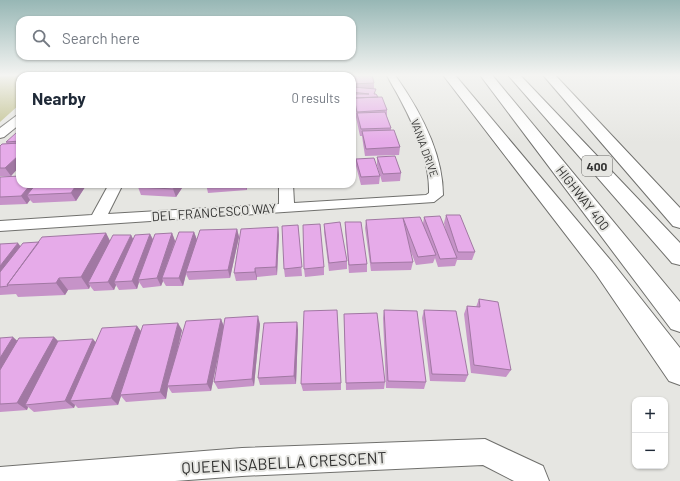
<!DOCTYPE html>
<html lang="en">
<head>
<meta charset="utf-8">
<style>
	body { margin:0; font-family:Barlow,sans-serif; background:#f6f6f7; color:#1f2937 }
	.controls { position:absolute; right:12px; bottom:12px; display:grid; overflow:hidden; border-radius:8px; box-shadow:0 1px 3px #0004 }
	.controls button { width:36px; height:36px; display:grid; place-items:center; padding:0; border:0; border-bottom:1px solid #e0e1e3; background:#fff; color:#1f2937; font:20px sans-serif }
	.list { margin:0; padding:0; list-style:none }
	h2 { display:flex; justify-content:space-between; align-items:center; height:52px; margin:0; padding:0 16px; font-size:17px }
	h2 small { font-size:13px; font-weight:400; color:#747a83 }
	.icon { flex:none; width:22px; height:22px; fill:none; stroke:currentColor; stroke-width:2; stroke-linecap:round; stroke-linejoin:round }
	.map { position:relative; flex:none; width:680px; height:481px; overflow:hidden }
	.search { position:absolute; background:#fff; box-shadow:0 1px 3px #0004; left:16px; top:16px; width:340px; height:44px; display:flex; align-items:center; gap:10px; box-sizing:border-box; padding:0 14px; border-radius:12px; color:#747a83; font-size:15px }
	.panel { position:absolute; background:#fff; box-shadow:0 1px 3px #0004; left:16px; top:72px; width:340px; height:116px; border-radius:12px }
	.map>svg:first-child { display:block }
</style>
</head>
<body>
<div class="map">
<svg width="680" height="481" viewBox="0 0 680 481">
	<rect width="100%" height="100%" fill="#e6e6e2"/>
	<path fill="#bdbd87" d="M0,75H53L20,76V104L0,122Z"/>
	<g fill="none" stroke-linecap="round" stroke-linejoin="round">
		<defs>
			<path id="minor" d="M281,75H289L290,76H280Z
				M387,75H395C419,109 443,152 443,195L434,202L0,231V221L92,215L109,184H123L108,214L279,204V184H293L294,203L426,195L429,193C430,161 415,127 400,99C396,91 390,82 387,75Z
				M20,115V124L4,137L0,138V128L16,116Z
				M485,439L543,466L549,481H514L483,465L242,476L175,481H0V467L242,448Z"/>
			<path id="motorway" d="M443,75H455L612,262L680,348V385L669,381L596,274Z
				M480,75H492L680,302V332L671,329Z
				M508,75H520L680,243V265L672,263Z
				M543,75H555L680,208V228L673,226Z"/>
		</defs>
		<use href="#minor" stroke="#70706d" stroke-width="2"/>
		<use href="#motorway" stroke="#70706d" stroke-width="2"/>
		<use href="#minor" fill="#fff" fill-rule="evenodd"/>
		<use href="#motorway" fill="#fff" fill-rule="evenodd"/>
	</g>
	<path fill="#c693c8" d="M235,75H257V76H236Z
		M302,75H326V76H302Z
		M344,75H372L374,83V89L375,92V94L387,110V117L391,128V130L400,147L399,155L365,156L362,136H360L353,103H352V76H344Z
		M20,132V166L11,176H0V146L7,144L6,142Z
		M377,157L401,173L400,181L382,182L377,165Z
		M356,159L380,176L379,184L361,185L356,166Z
		M352,168L353,176V184L335,185V184H352Z
		M0,177L20,184H87L76,201L33,203L30,200L27,204L0,205Z
		M206,184H247V190L208,193Z
		M311,184H330V188H311Z
		M184,185L176,197L141,195L138,187Z
		M446,215L475,252L472,260H457L455,266L438,267L435,258L433,263L416,265L408,244L413,262L411,270L371,271L365,228L366,220H403V218L423,224L424,217L446,231L444,223Z
		M345,222L367,264V272L349,273L345,230Z
		M324,224L347,261V269L329,271L324,232Z
		M298,225L302,276L285,277L284,269Z
		M278,227L279,235L277,275L257,277V280L236,281L234,273Z
		M237,229L239,237L230,278L189,280L186,274L183,286H166L163,281L161,286L143,288L139,282L137,289L119,290L116,285L114,290L94,291L90,286L89,289L68,290L65,295L18,297L16,294L0,295V244L20,246L39,242L106,233L110,241L131,235L133,239L150,234L153,239L172,233L175,241L194,232L197,240Z
		M324,267V275L305,277L304,269Z
		M479,299L511,370L506,377L471,373L464,314L467,306L476,307Z
		M384,310L426,382L424,389L386,388L383,318Z
		M424,310L468,375L465,382L430,381L422,318Z
		M344,314L385,382L384,389L346,390Z
		M221,319L224,327L211,391L172,393L168,387L166,399L126,402L121,396L118,405L78,408L75,405L74,408L34,412L28,407L27,410L0,412V338L18,341L54,337L58,341L96,342L137,326L141,331L182,330L175,360Z
		M297,322L298,330L296,384L260,385L258,378Z
		M260,324L254,386L218,389L214,382Z
		M341,383V390L303,391L301,384Z"/>
	<path fill="#a178a3" d="M19,155L20,156V166L11,176L5,168Z
		M31,184H43L27,195L30,200L27,204L21,196Z
		M77,184H87L76,201L71,193Z
		M176,184H183L184,185L176,197L173,189Z
		M245,184H247V190Z
		M278,227L279,235L277,275L276,267Z
		M237,229L239,237L230,278L228,270Z
		M194,232L197,240L186,272V274L183,286L179,278Z
		M106,233L112,245L88,283L90,286L89,289L81,277Z
		M172,233L175,241L162,278L163,281L161,286L157,278Z
		M150,234L154,242L138,280L139,282L137,289L132,281Z
		M131,235L135,243L114,282L116,285L114,290L108,282Z
		M18,243L24,251L0,285V266Z
		M255,268L257,277V280L255,272Z
		M59,278L68,290L65,295L56,283Z
		M258,316L260,324L254,386L252,379Z
		M221,319L224,327L211,391L207,384Z
		M297,322L298,330L296,384L294,376Z
		M178,323L182,330L169,386H167L168,387L166,399L160,392Z
		M137,326L142,333L120,395L121,396L118,405L111,398Z
		M13,337L22,345L0,381V358Z
		M54,337L61,344L25,405L28,407L27,410L17,403Z
		M93,339L99,346L70,401L75,405L74,408L65,401Z"/>
	<path fill="#e6abe9" stroke="#a178a3" d="M85,75H107L106,76H84Z
		M126,75H148L147,76H125Z
		M191,75H213V76H191Z
		M256,75V76H236Z
		M303,75H326L303,76Z
		M346,75H372L374,83L352,84V76H347Z
		M353,87L376,89L374,94H376L378,97L354,98V100H352V94H369L352,92V90Z
		M382,97L387,110L357,112L354,98Z
		M385,112L391,128L361,129L357,113Z
		M394,130L400,147L366,149L362,131Z
		M20,132V141L6,142L16,133Z
		M20,143V155H19L5,168H0V146L2,144Z
		M395,156L401,173L383,174L377,157Z
		M374,158L380,176L361,177L356,159Z
		M352,168L353,176H352Z
		M20,176V184H31L21,196L0,197V177Z
		M36,184H77L71,193L27,195Z
		M140,184H176L173,189L138,187Z
		M446,215H460L475,252H458Z
		M440,216L457,258L440,259L424,217Z
		M420,217L436,255L418,257L403,218Z
		M403,218L413,262L371,263L366,220Z
		M340,222L347,261L329,263L324,224Z
		M345,222H361L367,264L349,265Z
		M320,224L324,267L304,269L303,225Z
		M298,225L302,267L284,269L282,226Z
		M278,227L276,267L255,268V272L234,273L241,229Z
		M237,229L228,270L186,272L200,230Z
		M179,232H194L179,278H162Z
		M106,233L81,277L59,278L56,283L7,285L42,237Z
		M172,233L157,278L138,280L155,234Z
		M150,234L132,281L114,282L135,235Z
		M113,235H131L108,282L88,283Z
		M39,242L7,285L8,286L0,287V272L23,243Z
		M18,243L0,266V244Z
		M479,299L498,302L511,370L474,365L467,306L480,307Z
		M337,310L341,383L301,384L304,311Z
		M384,310L417,311L426,382L388,381Z
		M424,310L456,311L468,375L432,374Z
		M377,313L385,382L346,383L344,314Z
		M258,316L252,379L214,382L225,318Z
		M221,319L207,384L167,386L186,321Z
		M297,322L294,376L258,378L264,323Z
		M178,323L160,392L120,395L143,325Z
		M137,326L111,398L70,401L102,328Z
		M13,337L0,358V338Z
		M54,337L17,403L0,404V370L19,338Z
		M93,339L65,401L25,405L58,341Z"/>
	<linearGradient id="sky" x2="0" y2="1"><stop stop-color="#97b7b5"/><stop offset="0.53" stop-color="#f4f4f2"/><stop offset="1" stop-color="#f4f4f2" stop-opacity="0"/></linearGradient>
	<rect width="680" height="142" fill="url(#sky)"/>
	<g text-anchor="middle" dominant-baseline="central" stroke-width="4" stroke-linejoin="round" paint-order="stroke">
		<g font-size="11" fill="#333332" stroke="#e6e6e2">
			<text transform="translate(425 148) rotate(70)">VANIA DRIVE</text>
		</g>
		<rect fill="#e6e6e2" stroke="#696967" stroke-width="1" x="582" y="156" width="30" height="20" rx="3"/>
		<g font-size="12" font-weight="bold" fill="#333332">
			<text x="597" y="166">400</text>
		</g>
		<g font-size="13" fill="#333332" stroke="#e6e6e2">
			<text transform="translate(583 198) rotate(52)">HIGHWAY 400</text>
			<text transform="translate(214 212) rotate(-4)">DEL FRANCESCO WAY</text>
		</g>
		<g font-size="16" fill="#333332" stroke="#e6e6e2">
			<text transform="translate(284 462) rotate(-3)">QUEEN ISABELLA CRESCENT</text>
		</g>
	</g>
</svg>
<div class="controls">
<button>+</button>
<button>−</button>
</div>
<div class="search"><svg class="icon" aria-label="search" viewBox="0 0 24 24"><circle cx="10" cy="10" r="6"/><path d="M15 15l6 6"/></svg>Search here</div>
<section class="panel">
<h2>Nearby<small>0 results</small></h2>
<ul class="list">
</ul>
</section>
</div>
</body>
</html>
